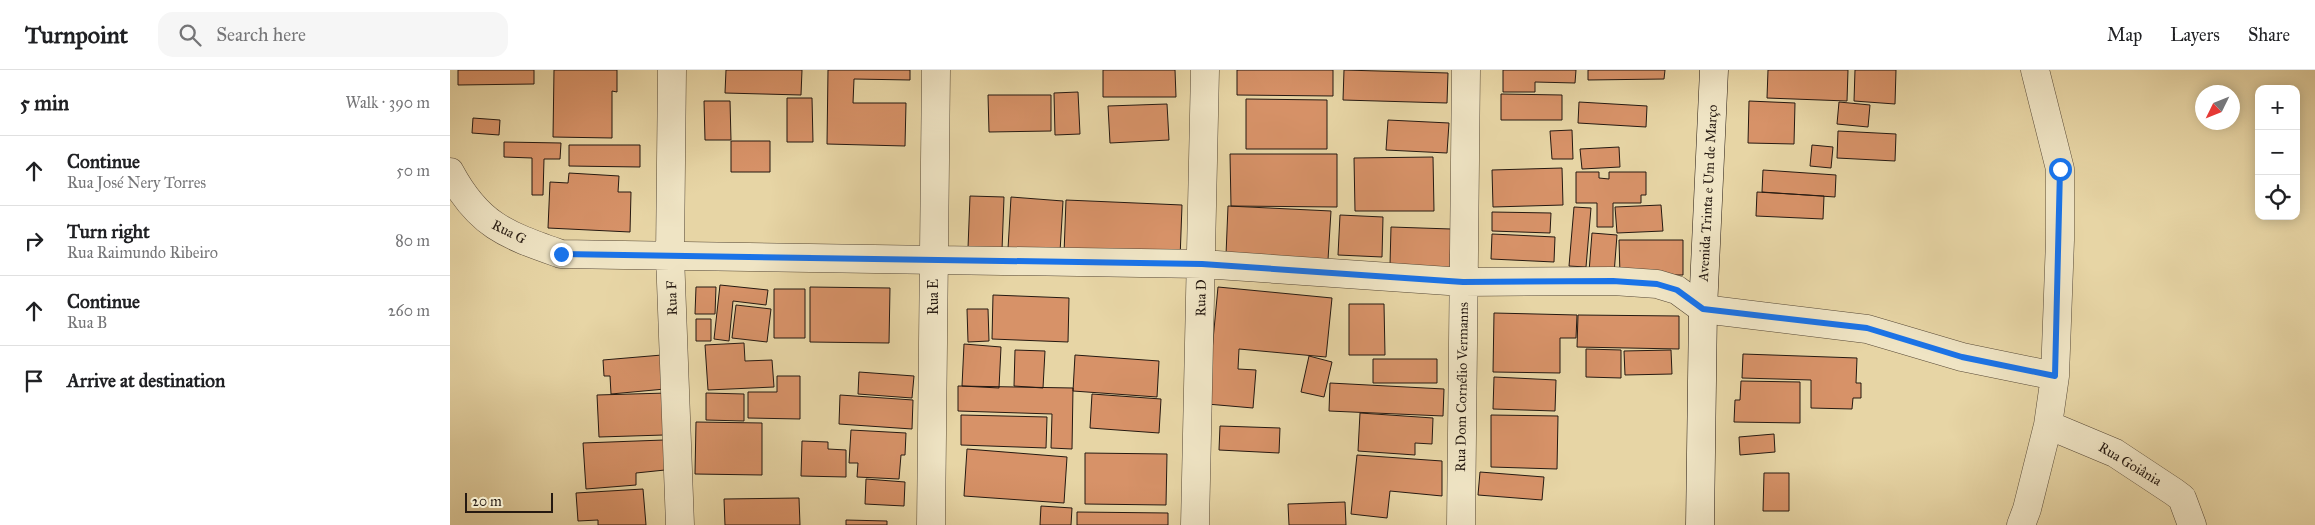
<!DOCTYPE html>
<html lang="en">
<head>
<meta charset="utf-8">
<style>
	body { margin:0; font-family:"IM FELL Great Primer",serif; background:#f6f6f6; color:#202124 }
	.controls { position:absolute; right:15px; top:15px; display:grid; overflow:hidden; border-radius:10px; box-shadow:0 2px 12px #0003 }
	.controls button { width:45px; height:45px; display:grid; place-items:center; padding:0; border:0; border-bottom:1px solid #e0e0e0; background:#fff; color:#202124; font:25px sans-serif }
	.compass { position:absolute; left:1745px; top:15px; width:45px; height:45px; border-radius:50%; background:#fff; box-shadow:0 2px 12px #0003; rotate:227deg }
	.scale { position:absolute; left:15px; bottom:12px; width:88px; box-sizing:border-box; padding-left:5px; border:2px solid #251911; border-top:0; font-size:14px; line-height:18px; white-space:nowrap; color:#251911; -webkit-text-stroke:4px #efe4c4; paint-order:stroke }
	.stop { position:absolute; width:15px; height:15px; margin:-11px; border:4px solid #1a73e8; border-radius:50%; background:#fff }
	.stop.end { background:#1a73e8; border-color:#fff; box-shadow:0 1px 5px #0008 }
	.list { margin:0; padding:0; list-style:none }
	h2 { display:flex; justify-content:space-between; align-items:center; height:65px; margin:0; padding:0 20px; font-size:21px }
	h2 small { font-size:16px; font-weight:400; color:#757577 }
	.list li { display:grid; grid-template-columns:32px 1fr auto; gap:15px; align-items:center; box-sizing:border-box; height:70px; padding:0 20px; border-top:1px solid #e0e0e0 }
	.list b { display:block; font-size:19px; white-space:nowrap }
	.list p { margin:0; font-size:16px; white-space:nowrap; color:#757577 }
	.list em { font-size:16px; font-style:normal; color:#757577 }
	.icon { flex:none; width:28px; height:28px; fill:none; stroke:currentColor; stroke-width:2; stroke-linecap:round; stroke-linejoin:round }
	.map { position:relative; flex:none; width:1865px; height:455px; overflow:hidden }
	header { display:flex; align-items:center; gap:30px; box-sizing:border-box; height:70px; padding:0 25px; background:#fff; border-bottom:1px solid #e0e0e0 }
	header strong { font-size:24px }
	nav { display:flex; gap:28px; margin-inline-start:auto; font-size:18px }
	.search { width:350px; height:45px; background:#f6f6f6; display:flex; align-items:center; gap:12px; box-sizing:border-box; padding:0 18px; border-radius:15px; color:#757577; font-size:19px }
	main { display:flex }
	aside { flex:1; background:#fff }
	.map>svg:first-child { display:block }
</style>
</head>
<body>
<header>
<strong>Turnpoint</strong>
<div class="search"><svg class="icon" aria-label="search" viewBox="0 0 24 24"><circle cx="10" cy="10" r="6"/><path d="M15 15l6 6"/></svg>Search here</div>
<nav><a>Map</a><a>Layers</a><a>Share</a></nav>
</header>
<main>
<aside>
<h2>5 min<small>Walk · 390 m</small></h2>
<ul class="list">
<li><svg class="icon" aria-label="ahead" viewBox="0 0 24 24"><path d="M12 20V5M6 11l6-6 6 6"/></svg><div><b>Continue</b><p>Rua José Nery Torres</p></div><em>50 m</em></li>
<li><svg class="icon" aria-label="right" viewBox="0 0 24 24"><path d="M7 20v-9h11M14 6l5 5-5 5"/></svg><div><b>Turn right</b><p>Rua Raimundo Ribeiro</p></div><em>80 m</em></li>
<li><svg class="icon" aria-label="ahead" viewBox="0 0 24 24"><path d="M12 20V5M6 11l6-6 6 6"/></svg><div><b>Continue</b><p>Rua B</p></div><em>260 m</em></li>
<li><svg class="icon" aria-label="arrive" viewBox="0 0 24 24"><path d="M6 21V4h12l-3 4 3 4H6"/></svg><div><b>Arrive at destination</b></div></li>
</ul>
</aside>
<div class="map">
<svg width="1865" height="455" viewBox="0 0 1865 455">
	<rect width="100%" height="100%" fill="#e7d5a5"/>
	<filter id="stains"><feTurbulence type="fractalNoise" baseFrequency=".004" numOctaves="4"/><feColorMatrix values="0 0 0 0 .2 0 0 0 0 .09 0 0 0 0 .02 0 0 0 .5 -.17"/></filter>
	<radialGradient id="worn" r=".72"><stop offset=".6" stop-color="#630" stop-opacity="0"/><stop offset="1" stop-color="#630" stop-opacity=".3"/></radialGradient>
	<path fill="#d79268" stroke="#251911" d="M8,0H84V14L8,15Z
		M104,0H167V22L162,21V68L103,67Z
		M276,0H352L351,25L275,23Z
		M378,0H460V10L404,9L403,33H456L455,76L377,74Z
		M653,0H725L726,27H653Z
		M787,0H883V26L787,25Z
		M894,0L998,3L997,33L893,30Z
		M1053,0H1126L1125,13L1085,12V22H1053Z
		M1138,0H1215L1214,9L1138,10Z
		M1318,0H1398L1397,31L1317,28Z
		M1405,0H1446L1445,34L1404,31Z
		M628,22L630,64L605,65L604,23Z
		M1051,24L1112,25V50H1051Z
		M538,25H601V61L539,62Z
		M337,28H362L363,72H337Z
		M796,29L877,30V79H796Z
		M254,31H280L281,70H255Z
		M1299,31L1345,33L1344,74L1298,73Z
		M1129,32L1197,36L1196,57L1128,53Z
		M1389,32L1420,35L1418,57L1387,54Z
		M717,34L719,70L660,73L658,36Z
		M23,48L50,50L49,65L22,63Z
		M938,50L999,53L997,83L936,80Z
		M1122,60L1123,89H1102L1100,61Z
		M1388,61L1446,64L1445,91L1387,88Z
		M281,71H320V102H281Z
		M54,72L111,73L110,89H94L93,125H82V88L54,87Z
		M119,75H190V97L119,96Z
		M1362,75L1383,77L1381,98L1360,96Z
		M1169,77L1170,97L1132,99L1130,79Z
		M780,84H887V137L781,136Z
		M983,87L984,141H905L904,88Z
		M1112,98L1113,135L1043,137L1042,100Z
		M1313,100L1386,105L1385,127L1312,122Z
		M1126,102H1149V108L1159,109V102H1196V125H1191V133H1163V157H1147V133H1126Z
		M119,103L169,106L168,122H181L180,162L98,158L100,112L118,113Z
		M1307,122L1374,126L1373,149L1306,146Z
		M520,126L554,127L552,180L518,178Z
		M561,127L613,131L610,182L558,179Z
		M616,130L732,135L730,190L614,184Z
		M1211,135L1213,161L1167,163L1165,137Z
		M778,136L881,141L878,190L776,185Z
		M1124,137L1141,138L1136,197L1119,196Z
		M1042,142L1101,143L1100,163L1042,161Z
		M890,145L933,147L932,187L888,185Z
		M941,157L1001,159L1000,198L940,195Z
		M1142,163L1167,165L1164,204L1139,202Z
		M1042,164L1105,167L1104,192L1041,189Z
		M1169,170H1233V205H1170Z
		M270,215L318,220L316,235L283,231L279,271L264,269Z
		M246,217H266L265,244H245Z
		M360,217L440,218L439,273L360,272Z
		M768,217L882,228L876,287L789,279L788,299L806,300L803,338L757,334Z
		M324,219H355V268H324Z
		M543,225L619,228L618,272L542,269Z
		M899,234H934L935,285H899Z
		M286,235L321,239L317,272L282,268Z
		M517,239H538L539,271L518,272Z
		M1044,243L1127,245L1126,268H1110V303L1043,302Z
		M1128,245L1229,246V279L1127,277Z
		M246,249H261V271H246Z
		M294,273L295,291L322,290L324,317L258,320L255,275Z
		M514,274L551,277L549,318L512,316Z
		M1136,279L1171,280V308L1136,307Z
		M565,280L595,281L593,318L564,316Z
		M1221,280L1222,304L1175,305L1174,281Z
		M1293,284L1407,288L1406,313H1411V328H1403L1402,339L1361,338V310L1292,308Z
		M212,285L215,319L161,324L160,306H154L153,290Z
		M625,285L709,291L707,327L623,321Z
		M859,286L882,292L874,327L851,322Z
		M923,289H987V313H923Z
		M409,302L464,306L462,328L408,324Z
		M327,306H350V349L298,348V322H327Z
		M1044,307L1106,310L1105,341L1043,339Z
		M1291,311L1350,312V353L1284,352L1285,330H1290Z
		M880,313L994,319L993,346L879,341Z
		M508,316L623,318L622,379L601,378L602,344L508,341Z
		M217,323L214,365L149,367L147,325Z
		M256,323L294,324V351L256,350Z
		M642,324L711,329L709,363L640,358Z
		M390,325L463,330L462,359L389,354Z
		M910,343L983,348L982,374L965,373V385L908,381Z
		M511,345L597,347L596,378L511,375Z
		M1041,345L1108,346L1107,399L1041,397Z
		M246,352L312,353V405L245,404Z
		M770,356L830,358L829,383L769,380Z
		M401,360L456,363L455,385H451L449,409L407,407L408,393H399Z
		M1324,364L1325,382L1290,385L1289,367Z
		M214,370L215,400L186,403V415L136,419L133,373Z
		M352,371L378,372V379L396,380V407L351,406Z
		M517,379L617,387L614,433L514,426Z
		M635,383L717,384L716,435L635,434Z
		M907,385L992,391V426L940,421L937,448L901,444Z
		M1030,402L1094,407L1092,430L1028,425Z
		M1314,403H1339V441H1313Z
		M416,409L455,412L454,436L415,434Z
		M193,419L196,455H148V450L128,451L126,423Z
		M349,428L350,455H275L274,429Z
		M895,432L896,455H839L838,434Z
		M591,436L622,438L621,455H590Z
		M627,442L718,443V455H627Z
		M396,450L437,451V455H396Z"/>
	<g fill="none" stroke-linecap="round" stroke-linejoin="round">
		<defs>
			<path id="street" d="M222,0L220,185L230,455
				M0,102C29,156 57,165 111,184L752,194L1013,212L1163,211L1207,214L1227,220L1253,239L1417,259L1512,287L1605,306
				M1598,355L1665,383L1724,422L1732,428L1742,455
				M481,455L486,0
				M745,455L755,0
				M1011,455L1016,0
				M1571,455L1577,439L1598,355L1605,306L1610,170V99L1585,0"/>
			<path id="secondary" d="M1250,455L1253,239L1264,0"/>
		</defs>
		<use href="#street" stroke="#564836" stroke-width="29"/>
		<use href="#secondary" stroke="#251911" stroke-width="29"/>
		<use href="#street" stroke="#efe4c4" stroke-width="28"/>
		<use href="#secondary" stroke="#efe4c4" stroke-width="28"/>
	</g>
	<g fill="none" stroke-linecap="round" stroke-linejoin="round">
		<path stroke="#1a73e8" stroke-width="6" d="M111,184L752,194L1013,212L1163,211L1207,214L1227,220L1253,239L1417,258L1512,287L1605,306L1610,99"/>
	</g>
	<g text-anchor="middle" dominant-baseline="central" stroke-width="4.5" stroke-linejoin="round" paint-order="stroke">
		<g font-size="14" fill="#251911" stroke="#efe4c4">
			<text transform="translate(1258 123) rotate(-87)">Avenida Trinta e Um de Março</text>
			<text transform="translate(59 162) rotate(27)">Rua G</text>
			<text transform="translate(483 227) rotate(-90)">Rua E</text>
			<text transform="translate(222 228) rotate(-92)">Rua F</text>
			<text transform="translate(751 228) rotate(-89)">Rua D</text>
			<text transform="translate(1012 317) rotate(-89)">Rua Dom Cornélio Vermanns</text>
			<text transform="translate(1680 394) rotate(31)">Rua Goiânia</text>
		</g>
	</g>
	<rect width="100%" height="100%" filter="url(#stains)"/>
	<rect width="100%" height="100%" fill="url(#worn)"/>
</svg>
<div class="controls">
<button>+</button>
<button>−</button>
<button><svg class="icon" aria-label="locate" viewBox="0 0 24 24"><circle cx="12" cy="12" r="6"/><path d="M12 2v4M12 18v4M2 12h4M18 12h4"/></svg></button>
</div>
<svg class="compass" viewBox="-18 -18 36 36"><path d="M0-13l5 13h-10z" fill="#e53935"/><path d="M0 13l5-13h-10z" fill="#757577"/></svg>
<div class="scale">20 m</div>
<div class="stop" style="left:1610px;top:99px"></div>
<div class="stop end" style="left:111px;top:184px"></div>
</div>
</main>
</body>
</html>
